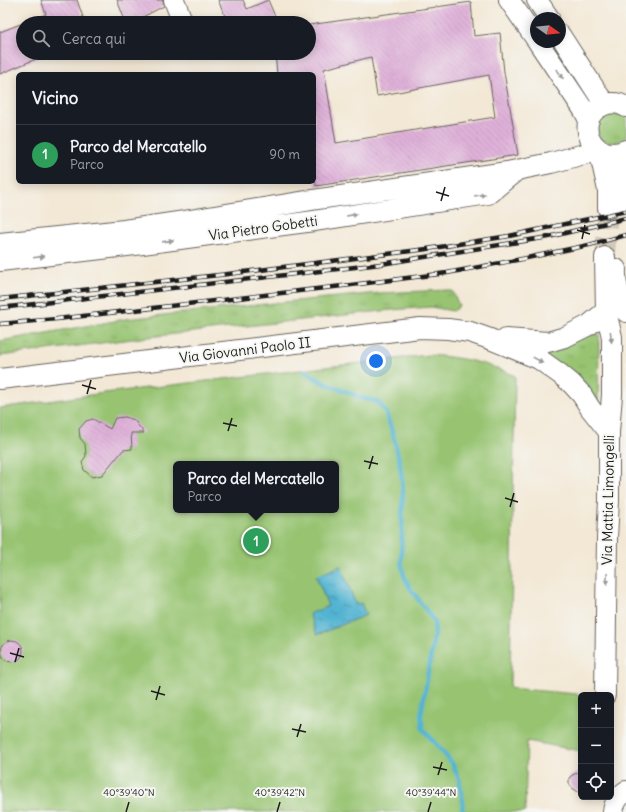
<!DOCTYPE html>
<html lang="it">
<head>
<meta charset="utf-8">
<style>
	body { margin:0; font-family:Delius,sans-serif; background:#20242c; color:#f1f3f6 }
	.controls { position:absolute; right:12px; bottom:12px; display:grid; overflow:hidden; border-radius:6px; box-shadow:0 2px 10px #0003 }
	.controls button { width:36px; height:36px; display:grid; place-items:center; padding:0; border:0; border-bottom:1px solid #363941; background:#171b24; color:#f1f3f6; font:20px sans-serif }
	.compass { position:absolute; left:530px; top:12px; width:36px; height:36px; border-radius:50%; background:#171b24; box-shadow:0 2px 10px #0003; rotate:105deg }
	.you { position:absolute; left:376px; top:361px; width:14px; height:14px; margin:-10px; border:3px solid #fff; border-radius:50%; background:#1a73e8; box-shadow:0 0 0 6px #1a73e833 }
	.badge { display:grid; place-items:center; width:26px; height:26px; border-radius:50%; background:#0b8043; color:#fff; font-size:13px; font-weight:700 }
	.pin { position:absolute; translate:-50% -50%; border:2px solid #fff; box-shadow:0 1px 4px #0006 }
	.popup { position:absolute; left:173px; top:461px; width:166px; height:52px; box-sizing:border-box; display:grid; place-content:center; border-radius:6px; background:#171b24; filter:drop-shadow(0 1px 3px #0005); font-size:13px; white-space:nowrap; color:#9ea1a6 }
	.popup b { font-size:15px; color:#f1f3f6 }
	.popup::after { content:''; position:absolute; left:50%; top:100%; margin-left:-8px; border:8px solid transparent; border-top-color:#171b24 }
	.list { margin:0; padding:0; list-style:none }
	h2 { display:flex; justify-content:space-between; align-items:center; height:52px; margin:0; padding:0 16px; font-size:17px }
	h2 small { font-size:13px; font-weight:400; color:#9ea1a6 }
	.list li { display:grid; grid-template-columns:26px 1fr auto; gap:12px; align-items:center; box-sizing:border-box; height:60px; padding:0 16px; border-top:1px solid #363941 }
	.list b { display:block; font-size:15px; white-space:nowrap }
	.list p { margin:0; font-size:13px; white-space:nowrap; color:#9ea1a6 }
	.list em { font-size:13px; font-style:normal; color:#9ea1a6 }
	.icon { flex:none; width:22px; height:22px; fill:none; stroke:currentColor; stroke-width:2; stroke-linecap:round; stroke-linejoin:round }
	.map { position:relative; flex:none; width:626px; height:812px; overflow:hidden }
	.search { position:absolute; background:#171b24; box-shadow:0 2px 10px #0003; left:16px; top:16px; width:300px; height:44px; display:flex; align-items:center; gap:10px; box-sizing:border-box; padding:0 14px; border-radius:22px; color:#9ea1a6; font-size:15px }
	.panel { position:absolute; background:#171b24; box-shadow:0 2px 10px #0003; left:16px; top:72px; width:300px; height:112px; border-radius:6px }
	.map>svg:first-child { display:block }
</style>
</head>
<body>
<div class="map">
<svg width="626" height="812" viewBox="0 0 626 812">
	<defs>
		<pattern id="grass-tufts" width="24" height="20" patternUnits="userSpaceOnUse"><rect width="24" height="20" fill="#98c472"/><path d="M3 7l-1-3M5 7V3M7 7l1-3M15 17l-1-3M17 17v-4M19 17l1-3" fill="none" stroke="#82a862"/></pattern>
		<pattern id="water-ripples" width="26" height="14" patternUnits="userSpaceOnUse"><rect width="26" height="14" fill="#52b4d1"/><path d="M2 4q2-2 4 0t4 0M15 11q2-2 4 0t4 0" fill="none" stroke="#4392a9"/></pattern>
		<pattern id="building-back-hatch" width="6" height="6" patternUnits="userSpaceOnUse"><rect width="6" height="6" fill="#dfb1d9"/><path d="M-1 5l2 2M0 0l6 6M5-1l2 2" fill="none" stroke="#bf98ba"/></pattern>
	</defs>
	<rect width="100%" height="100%" fill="#f6f6f2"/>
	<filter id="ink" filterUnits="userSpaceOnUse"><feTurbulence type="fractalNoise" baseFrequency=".025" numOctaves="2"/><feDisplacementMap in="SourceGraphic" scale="8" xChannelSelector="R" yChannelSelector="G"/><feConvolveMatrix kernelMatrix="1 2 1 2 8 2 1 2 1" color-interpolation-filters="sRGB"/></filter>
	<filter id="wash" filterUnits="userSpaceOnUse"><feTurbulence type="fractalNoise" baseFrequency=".012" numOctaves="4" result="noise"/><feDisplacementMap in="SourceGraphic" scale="16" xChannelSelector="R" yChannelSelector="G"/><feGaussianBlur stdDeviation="0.9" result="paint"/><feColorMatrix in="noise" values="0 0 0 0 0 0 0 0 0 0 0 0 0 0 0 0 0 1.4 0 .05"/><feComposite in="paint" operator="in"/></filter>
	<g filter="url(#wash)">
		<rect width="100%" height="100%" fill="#f3e8d5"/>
		<path fill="url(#grass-tufts)" stroke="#5a7047" d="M609,111L623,114L626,117V137C613,149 593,140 598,123C599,121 600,118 601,117C603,115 606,113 609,111Z
			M448,290L453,292L459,306L453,311L431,307L391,310L148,337L0,356V341L126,319L274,303L379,293Z
			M590,333L599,334L598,409L538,348Z"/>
		<path fill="#98c472" stroke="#5a7047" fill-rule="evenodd" d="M428,355C460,357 485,362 515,376L510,687L520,689L588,695H581V751L527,741L525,812H0V408L104,393ZM176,464H336V510H176Z"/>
		<path fill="url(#water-ripples)" stroke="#376876" d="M341,566L356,605L361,603L366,615L317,635L309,614L328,606L316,576Z"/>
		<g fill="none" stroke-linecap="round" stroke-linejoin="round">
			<path stroke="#52b4d1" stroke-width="4.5" d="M305,371L322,382L362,398L378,402L385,411L393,434L400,464L403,490L401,562L404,576L410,588L434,621L435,631L421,715L423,729L452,763L459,779L463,802L462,812"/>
		</g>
		<g id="blocks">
			<path fill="url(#building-back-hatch)" fill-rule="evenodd" d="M41,0H77L85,23H24L46,14Z
				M117,0H163L164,6L131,23H126Z
				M218,0H243L247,9L268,0L278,23H216L226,18Z
				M471,2L474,36L500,33L504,72L518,155L316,186L314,168V74H277L275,53H309V25ZM371,57L377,96L489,75L495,117L336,143L324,69Z
				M23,23V53H50L0,74V32Z
				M125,417L134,420L144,433H131L132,449L123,450L116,459H115L102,475L92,477L84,470L82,462L86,456L85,444L80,438L79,429L86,421L93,419L110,429L115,418Z
				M1 651a11 11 0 1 1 22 0a11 11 0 1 1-22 0Z
				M581,770V794L571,787L569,783V778L571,776Z"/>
		</g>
	</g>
	<g filter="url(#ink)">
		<use href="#blocks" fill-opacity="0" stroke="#67635d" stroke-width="1"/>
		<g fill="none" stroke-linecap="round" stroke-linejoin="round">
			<path stroke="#d3c9b9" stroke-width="20" stroke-dasharray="20 10" stroke-linecap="butt" d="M605,257L608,208"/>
			<defs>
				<path id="minor" d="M174,0L183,23
					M509,0L536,39
					M537,0L549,18
					M560,35L600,97L607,104
					M538,42L583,109L589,120
					M626,107C618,102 610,102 602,106C573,119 591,165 626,150
					M619,202V173L626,150
					M0,243L124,230L185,221L312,200L507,172L551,163L599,150L608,190V208
					M0,261L135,245L314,221L488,194L517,170
					M616,269C615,285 620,297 626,312
					M506,339L548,342L565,337L589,325L606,311
					M0,379L420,328L448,329L470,332L490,339L539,359L560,374L572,384L582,395L590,408L609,432
					M605,695L607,538L609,501V432L612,395V337L606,311L605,257
					M613,812C614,803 619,796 626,791"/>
			</defs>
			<use href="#minor" stroke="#67635d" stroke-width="22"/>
			<use href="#minor" stroke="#fff" stroke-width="20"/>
			<defs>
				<path id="rail" d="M0,299L228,274L427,249L509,236L626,211
					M0,308L381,264L549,237L626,218
					M0,324L57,319L351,285L447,273L522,259L589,245L626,235"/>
			</defs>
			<use href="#rail" stroke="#1c1c1c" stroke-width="4.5"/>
			<use href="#rail" stroke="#f6f6f2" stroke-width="3" stroke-dasharray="9" stroke-linecap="butt"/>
		</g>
		<defs><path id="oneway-solid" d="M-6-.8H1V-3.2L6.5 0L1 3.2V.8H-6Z"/></defs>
		<g fill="#999">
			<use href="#oneway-solid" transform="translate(560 74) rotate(56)"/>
			<use href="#oneway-solid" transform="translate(480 195) rotate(-9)"/>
			<use href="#oneway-solid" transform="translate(352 215) rotate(-9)"/>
			<use href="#oneway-solid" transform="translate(168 241) rotate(-8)"/>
			<use href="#oneway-solid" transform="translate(39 257) rotate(-7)"/>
			<use href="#oneway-solid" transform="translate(611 337) rotate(84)"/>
			<use href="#oneway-solid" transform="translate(538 360) rotate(29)"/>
			<use href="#oneway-solid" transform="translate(607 579) rotate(91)"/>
		</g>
	</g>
	<path fill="none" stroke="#1c1c1c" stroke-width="1.5" d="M436,192L449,196M441,201L445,187M577,230L590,234M582,239L585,225M82,385L96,389M87,394L91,380M223,423L237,426M228,431L232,418M364,461L378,464M369,469L373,456M505,498L518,502M510,507L514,493M10,653L24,657M15,662L19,648M151,691L165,695M156,700L160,686M292,729L306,732M297,737L301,724M433,767L447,770M438,775L442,762M126,812L129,802M277,812L280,802M428,812L431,802"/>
	<g text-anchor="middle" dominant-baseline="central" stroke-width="4" stroke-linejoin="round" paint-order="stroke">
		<g font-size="14" fill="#1c1c1c" stroke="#f6f6f2">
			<text transform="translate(263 228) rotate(-8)">Via Pietro Gobetti</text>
			<text transform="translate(245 350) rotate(-7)">Via Giovanni Paolo II</text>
			<text transform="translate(608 500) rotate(-89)">Via Mattia Limongelli</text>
		</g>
	</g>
	<g font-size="10" text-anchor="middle" fill="#1c1c1c" stroke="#f6f6f2" stroke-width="4" stroke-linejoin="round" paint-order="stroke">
		<text x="129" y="796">40°39'40"N</text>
		<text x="280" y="796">40°39'42"N</text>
		<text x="431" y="796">40°39'44"N</text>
	</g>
</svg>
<div class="controls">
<button>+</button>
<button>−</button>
<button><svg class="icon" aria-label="locate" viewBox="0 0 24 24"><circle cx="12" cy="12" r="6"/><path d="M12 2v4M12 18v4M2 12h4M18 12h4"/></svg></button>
</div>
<svg class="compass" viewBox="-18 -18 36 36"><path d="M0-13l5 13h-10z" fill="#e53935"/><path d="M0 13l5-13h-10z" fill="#9ea1a6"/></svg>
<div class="you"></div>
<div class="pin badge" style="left:256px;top:541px;background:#2e9e5b">1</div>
<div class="popup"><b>Parco del Mercatello</b>Parco</div>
<div class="search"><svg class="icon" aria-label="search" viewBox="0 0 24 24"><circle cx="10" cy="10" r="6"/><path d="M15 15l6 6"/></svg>Cerca qui</div>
<section class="panel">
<h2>Vicino<small></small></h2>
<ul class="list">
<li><span class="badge" style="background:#2e9e5b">1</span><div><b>Parco del Mercatello</b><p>Parco</p></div><em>90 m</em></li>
</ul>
</section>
</div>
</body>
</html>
